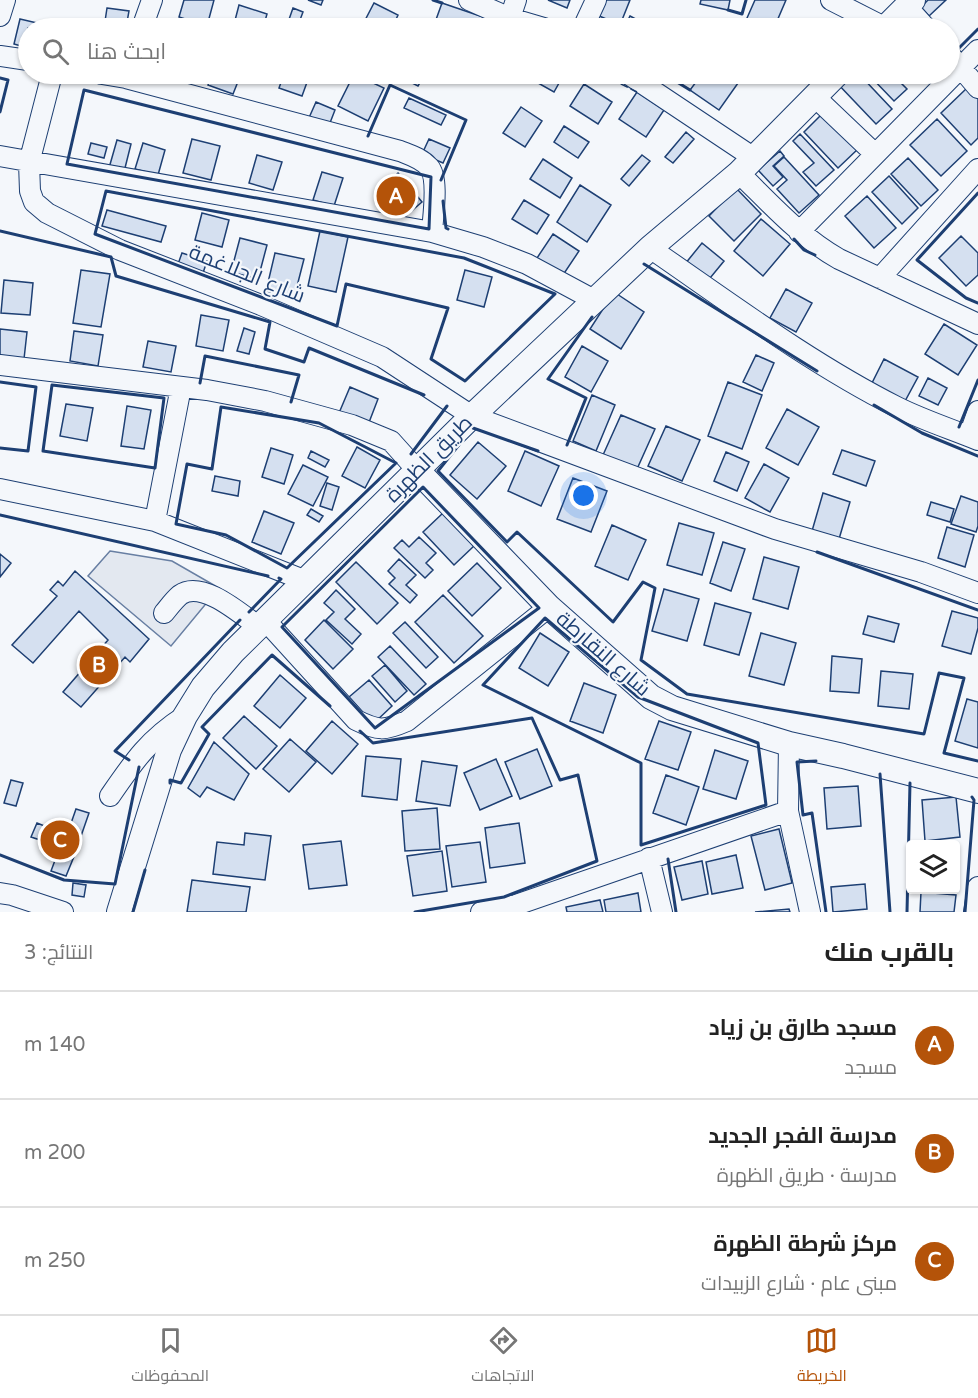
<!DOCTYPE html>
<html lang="ar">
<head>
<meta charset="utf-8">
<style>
	body { margin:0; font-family:"Varela Round",Cairo,sans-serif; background:#f2f2f2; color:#222; direction:rtl }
	.controls { position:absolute; right:18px; bottom:18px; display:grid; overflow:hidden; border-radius:6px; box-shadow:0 2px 4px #0004 }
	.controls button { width:54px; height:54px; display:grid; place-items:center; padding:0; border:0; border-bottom:2px solid #e0e0e0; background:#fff; color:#222; font:30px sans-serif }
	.you { position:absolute; left:584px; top:496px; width:21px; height:21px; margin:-15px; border:4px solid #fff; border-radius:50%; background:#1a73e8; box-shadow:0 0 0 9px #1a73e833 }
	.badge { display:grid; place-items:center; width:39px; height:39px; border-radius:50%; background:#b45309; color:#fff; font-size:20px; font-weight:700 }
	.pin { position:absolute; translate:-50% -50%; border:3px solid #fff; box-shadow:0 2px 6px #0006 }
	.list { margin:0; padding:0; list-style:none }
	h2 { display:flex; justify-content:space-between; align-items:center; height:78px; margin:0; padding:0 24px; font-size:26px }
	h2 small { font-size:20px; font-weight:400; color:#767676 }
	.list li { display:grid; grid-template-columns:39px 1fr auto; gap:18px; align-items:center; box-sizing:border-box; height:108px; padding:0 24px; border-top:2px solid #e0e0e0 }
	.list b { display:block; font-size:22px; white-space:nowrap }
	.list p { margin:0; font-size:20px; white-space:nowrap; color:#767676 }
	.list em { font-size:20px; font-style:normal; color:#767676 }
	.icon { flex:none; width:33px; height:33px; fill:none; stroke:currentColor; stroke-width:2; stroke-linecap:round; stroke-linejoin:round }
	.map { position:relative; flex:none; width:978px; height:912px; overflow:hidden; direction:ltr }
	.search { position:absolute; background:#fff; box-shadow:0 2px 4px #0004; left:18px; right:18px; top:18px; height:66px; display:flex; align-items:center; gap:15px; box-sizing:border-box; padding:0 21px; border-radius:33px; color:#767676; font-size:22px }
	.sheet { height:402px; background:#fff }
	nav { display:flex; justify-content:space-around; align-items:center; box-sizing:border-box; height:84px; border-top:2px solid #e0e0e0; background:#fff; font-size:16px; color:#767676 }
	nav a { display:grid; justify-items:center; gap:3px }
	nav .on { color:#b45309 }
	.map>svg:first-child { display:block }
</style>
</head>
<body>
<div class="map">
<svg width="978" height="912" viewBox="0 0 978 912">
	<rect width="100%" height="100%" fill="#f4f7fb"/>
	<path fill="#e3e8f0" stroke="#687fa3" stroke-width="1.5" d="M110,551L172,561L219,588L171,646L88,576Z"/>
	<path fill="#d5e0f0" stroke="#1d3f73" stroke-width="1.5" d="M184,0H214L207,26L179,17Z
		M308,0H323L321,5Z
		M548,0H570L567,8Z
		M603,0H630L620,25L597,15Z
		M701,0H730L728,10L700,4Z
		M755,0H786L774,28L747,18Z
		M928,0H946L929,16L921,7Z
		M374,3L398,15L392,28H361Z
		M442,3L483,17L479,28H433Z
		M239,5L267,14L263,28H233Z
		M107,8L129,11L126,28H104Z
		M293,8L303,12L297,28H286Z
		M630,16L645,24L643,28H624Z
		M20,19L50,26L49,28H28V48L14,44Z
		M212,74H241L233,94L208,85Z
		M284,74H310L302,96L279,88Z
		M354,74L384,88L368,121L338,106Z
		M415,74H425L418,86L410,82Z
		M522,74H564L554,92Z
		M702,74H739L743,76L719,110L690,90Z
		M845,74H859L892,109L876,124L836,82Z
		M868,74H892L907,89L894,101Z
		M899,74H912L905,80Z
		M584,84L612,102L598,124L570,106Z
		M967,88L978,99V138L971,145L941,113Z
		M637,92L664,110L646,137L619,119Z
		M409,98L446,115L441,125L404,108Z
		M316,102L335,110L328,128L308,120Z
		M521,107L542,121L525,147L503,133Z
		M824,112L859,148L838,168L804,132Z
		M937,119L967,151L941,176L910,145Z
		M564,126L589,142L578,158L554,142Z
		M686,132L694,139L673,163L665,157Z
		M800,134L834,170L816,186L803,172L814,163L793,141Z
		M192,139L220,146L211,180L183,173Z
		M429,139L450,148L443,163L422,154Z
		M117,140L131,144L124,172L109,168Z
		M91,143L107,147L104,158L88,154Z
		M143,143L165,150L158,175L135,169Z
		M780,151L784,156L773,166L783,177L773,186L758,170Z
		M257,155L282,162L273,190L249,183Z
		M642,155L650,161L629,186L621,179Z
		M784,157L819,195L799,213L777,189L787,180L774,166Z
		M908,158L938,190L921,206L891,174Z
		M543,159L572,178L560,198L530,179Z
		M322,172L343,178L334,206L313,200Z
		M398,173L422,202L401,220L377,191Z
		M889,176L918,208L902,224L872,192Z
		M580,185L611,205L587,242L557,222Z
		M736,188L761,214L734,241L709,216Z
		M867,196L896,228L874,248L845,216Z
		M524,200L549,215L537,234L512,219Z
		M107,210L166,226L161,242L102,226Z
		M202,213L229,220L222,247L195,240Z
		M761,219L790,244L763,276L734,251Z
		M320,231L348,237L336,292L308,286Z
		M553,234L579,251L563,275L537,258Z
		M961,236L978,253V275L966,286L939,258Z
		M240,238L267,245L258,279L231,272Z
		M702,243L724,261L706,283L685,264Z
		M182,253L207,261L203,273L178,264Z
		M275,253L304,259L294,298L266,291Z
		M81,270L110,274L101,327L73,323Z
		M465,270L492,277L484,307L457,300Z
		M4,280L33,283L30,315L1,313Z
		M786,289L812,303L796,332L770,318Z
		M614,292L644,312L621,349L590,329Z
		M201,315L229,320L223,351L196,346Z
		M944,324L977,345L958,375L925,354Z
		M244,328L255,332L249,354L237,351Z
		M0,329L27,332L24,359L0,357Z
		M74,331L103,335L98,366L70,361Z
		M148,341L176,346L171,372L143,367Z
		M582,346L608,361L591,392L565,377Z
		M756,355L774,363L762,391L743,382Z
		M884,359L918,377L904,403L871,385Z
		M928,378L947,388L938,405L919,396Z
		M728,382L762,395L742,449L708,436Z
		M350,387L378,399L368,425L339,413Z
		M592,395L615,405L596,451L573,441Z
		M66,404L93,408L87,441L60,436Z
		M127,406L151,410L144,449L121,446Z
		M787,409L819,427L798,465L766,448Z
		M621,415L655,429L637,469L603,455Z
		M666,426L700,440L682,481L648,466Z
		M478,442L506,466L477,499L450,475Z
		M357,447L380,460L365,488L342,476Z
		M271,448L293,455L284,484L262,477Z
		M842,450L875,461L866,486L833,474Z
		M311,451L329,460L325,467L308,458Z
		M525,451L559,466L541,506L508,491Z
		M726,452L749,462L737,491L714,481Z
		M764,464L789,478L770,512L745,498Z
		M303,465L328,477L313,506L288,494Z
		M215,476L240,481L238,496L212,491Z
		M573,478L607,491L591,532L557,519Z
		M327,483L339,487L332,510L320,506Z
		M823,493L850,502L839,539L812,531Z
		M961,496L978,502V526L976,532L951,524Z
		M931,502L954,509L950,522L927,515Z
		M311,509L323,516L319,522L307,515Z
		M264,511L294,523L281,554L252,542Z
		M444,512L475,545L454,565L423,532Z
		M679,523L714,533L702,575L667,565Z
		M612,525L646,540L628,580L595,566Z
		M947,527L974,535L965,567L938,558Z
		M419,537L436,553L426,563L433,570L425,578L394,548L402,540L409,547Z
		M723,542L745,549L731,591L710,583Z
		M0,554L11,563L0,577Z
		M764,557L799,567L788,609L753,599Z
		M399,559L416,575L406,585L417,595L410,603L389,584L395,578L388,571Z
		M356,562L398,603L377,624L336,582Z
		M477,563L501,588L472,616L448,591Z
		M75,571L149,639L130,662L125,657L81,707L63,692L108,640L79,611L33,663L12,645L57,596L50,590L58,581L63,586Z
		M664,589L699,599L687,641L652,631Z
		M336,590L355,609L345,619L361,634L352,644L326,620L334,612L324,603Z
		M443,595L483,636L454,663L415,622Z
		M715,603L751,613L739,655L704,645Z
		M952,611L978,618V628L971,654L942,646Z
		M868,616L899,624L894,642L863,634Z
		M324,620L353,649L333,669L305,640Z
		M405,622L438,657L426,668L393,633Z
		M540,633L569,652L548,686L519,668Z
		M761,633L796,643L784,685L749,676Z
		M390,646L426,684L414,695L378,657Z
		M832,656L862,659L859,693L830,691Z
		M385,665L407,691L395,702L372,676Z
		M881,671L913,674L909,709L878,706Z
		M280,675L306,698L280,728L254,706Z
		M369,680L392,706L373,724L349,697Z
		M584,683L616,695L603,733L570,721Z
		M967,699L978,702V748L955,741Z
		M244,716L277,746L256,769L223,738Z
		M332,721L358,744L332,774L306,751Z
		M659,721L691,732L678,770L645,759Z
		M290,739L316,762L289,792L263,769Z
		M214,742L249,774L234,800L207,787L200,797L188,788Z
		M537,749L552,786L520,799L505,762Z
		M715,750L748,761L736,799L703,789Z
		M366,756L401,759L397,800L362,796Z
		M496,759L512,796L480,810L464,773Z
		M422,761L457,766L450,806L416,801Z
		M666,775L699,787L686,825L653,813Z
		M11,780L23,783L16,806L4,803Z
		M858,786L861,826L827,829L824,788Z
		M956,797L960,837L925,841L922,800Z
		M437,808L440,849L405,851L402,811Z
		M76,809L89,813L80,839L71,836L67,850L75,854L66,876L51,871L57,855L46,842L31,837L37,823L52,829H69Z
		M519,823L525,863L490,868L485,828Z
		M779,829L792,883L765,890L751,836Z
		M245,833L271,836L265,880L213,874L217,842L244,845Z
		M341,841L347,885L309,889L303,845Z
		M480,842L486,882L452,887L446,846Z
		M956,847H959L956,888Z
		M442,851L447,891L413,896L407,856Z
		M736,855L743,888L712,894L706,862Z
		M702,861L708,894L682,900L674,867Z
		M192,880L250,887L246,912H187Z
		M73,883L86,885L84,897L72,895Z
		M865,884L867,909L833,912L831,887Z
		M921,892L956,895L954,912H920Z
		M638,893L641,912H606L604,900Z
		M600,900L603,912H567L566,907Z
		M789,909L790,912H755Z"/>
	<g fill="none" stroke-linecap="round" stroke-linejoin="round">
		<defs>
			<path id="minor" d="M469,0L510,18L544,28
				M831,0L886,28
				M907,7L926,28
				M0,16L5,0
				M510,18L516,0
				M142,28L152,0
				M583,28L596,0
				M950,55L978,88
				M0,56L28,60
				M52,74L29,163L30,191L34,202L47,213L120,250L261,305L382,357L472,416L775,529L921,572L978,593
				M102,74L126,78L400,151C410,155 421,158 429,167C439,178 433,216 432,232
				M628,74L754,158
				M814,96L875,154
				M0,156L432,232L483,247L527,264L594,300
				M739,173C771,204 800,237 839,259L978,324
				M799,232L978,50
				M650,248C730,303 810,363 897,407C923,420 951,429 978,440
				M880,278L978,169
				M0,365L207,390L265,401L352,425L391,441L417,470
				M969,436L978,411
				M0,489L155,521L306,581
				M155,521L181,387
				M164,613C169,607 174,600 180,595C202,579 242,615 259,627
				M266,621L356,720C378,731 384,731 407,721L549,607
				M789,744L788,811L810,912
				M110,796C134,761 149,739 185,716
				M649,858L662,912
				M0,893L12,895L63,912
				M481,912L516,905L788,811
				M974,912L978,887"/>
			<path id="major" d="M885,28L913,0
				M417,470L549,607L651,697L672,708L789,744L843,756L978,791
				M119,912L169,750L185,716L203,687L233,652L472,416L650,248L739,173L837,74"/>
		</defs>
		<use href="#minor" stroke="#1d3f73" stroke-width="22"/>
		<use href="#major" stroke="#1d3f73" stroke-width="26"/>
		<use href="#minor" stroke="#f4f7fb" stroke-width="20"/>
		<use href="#major" stroke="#f4f7fb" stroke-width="24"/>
		<path stroke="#1d3f73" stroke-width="1.5" stroke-dasharray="8 3" stroke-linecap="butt" d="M601,74L637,92"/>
		<path stroke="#1d3f73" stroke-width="3" d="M433,0L442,3
			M728,10L742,14L746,0
			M950,41L958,49L978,29
			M664,74L690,90
			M0,78L8,80L0,112
			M84,90L431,177L429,229L67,164Z
			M368,136L390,85L466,120L441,180
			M106,191L464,258L555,294L465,381L431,359L448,308L346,284L337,326L95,234Z
			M978,193L917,260L966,298L978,303
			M443,201L446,228L448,229
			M0,231L111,257L116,276L270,322L265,349L304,362L309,348L424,395
			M794,239L804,250L815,255
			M644,264L817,371
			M0,382L36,387L28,451L0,448
			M200,383L205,356L299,375L291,402
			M52,385L164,398L155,468L43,451Z
			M874,405L922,433L978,456
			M221,407L319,423L396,463L287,568L226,535L176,524L187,464L212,469Z
			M959,427L978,380
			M473,428L538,451
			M567,445L586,398L548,379L592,317
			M458,446L438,471L507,542L517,532L613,622L643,582L655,588L641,660L687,694L924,734L939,673L964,678L944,753L978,761
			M411,454L447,406
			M423,487L539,608L375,728L282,627Z
			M0,515L268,576
			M817,552L978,610
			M249,612L281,579L279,578
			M545,618L638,697L758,743L766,805L641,845V763L483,685Z
			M360,731L373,743L532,718L560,780L578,775L597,861L504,897L415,912
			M129,760L115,751L240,620
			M816,761L797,762L803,815L812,813L826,912
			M880,774L890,912
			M170,783V780L181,783L209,734L202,727L272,655L330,706
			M0,855L64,880L115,884L139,767
			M668,859L676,912
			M133,912L145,870
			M907,912L910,783
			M965,912L974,800L972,797"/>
	</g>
	<g text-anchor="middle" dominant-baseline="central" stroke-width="4.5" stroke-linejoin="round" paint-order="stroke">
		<g font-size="21" fill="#1d3f73" stroke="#f4f7fb">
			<text transform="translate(247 274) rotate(22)">شارع الجلاغمة</text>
			<text transform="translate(429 459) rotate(-45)">طريق الظهرة</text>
			<text transform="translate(603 654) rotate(41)">شارع النقارطة</text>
		</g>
	</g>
</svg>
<div class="controls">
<button><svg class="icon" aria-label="layers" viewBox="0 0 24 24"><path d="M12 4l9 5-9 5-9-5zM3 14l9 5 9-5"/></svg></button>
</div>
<div class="you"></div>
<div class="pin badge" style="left:396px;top:196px">A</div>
<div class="pin badge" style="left:99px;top:665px">B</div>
<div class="pin badge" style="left:60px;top:840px">C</div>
<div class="search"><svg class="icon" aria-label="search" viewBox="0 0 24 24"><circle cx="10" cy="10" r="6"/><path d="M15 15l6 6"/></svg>ابحث هنا</div>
</div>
<section class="sheet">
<h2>بالقرب منك<small>النتائج: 3</small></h2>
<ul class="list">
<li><span class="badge">A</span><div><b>مسجد طارق بن زياد</b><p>مسجد</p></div><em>140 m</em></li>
<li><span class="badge">B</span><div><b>مدرسة الفجر الجديد</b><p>مدرسة · طريق الظهرة</p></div><em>200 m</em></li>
<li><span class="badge">C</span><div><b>مركز شرطة الظهرة</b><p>مبنى عام · شارع الزبيدات</p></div><em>250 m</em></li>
</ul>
</section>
<nav>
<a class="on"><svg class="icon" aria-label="map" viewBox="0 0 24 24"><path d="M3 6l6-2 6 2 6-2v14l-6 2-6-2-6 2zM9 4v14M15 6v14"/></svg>الخريطة</a>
<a><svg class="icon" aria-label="directions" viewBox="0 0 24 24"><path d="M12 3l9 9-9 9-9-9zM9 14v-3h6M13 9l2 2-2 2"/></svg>الاتجاهات</a>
<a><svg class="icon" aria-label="saved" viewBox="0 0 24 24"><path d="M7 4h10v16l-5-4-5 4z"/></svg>المحفوظات</a>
</nav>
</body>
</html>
